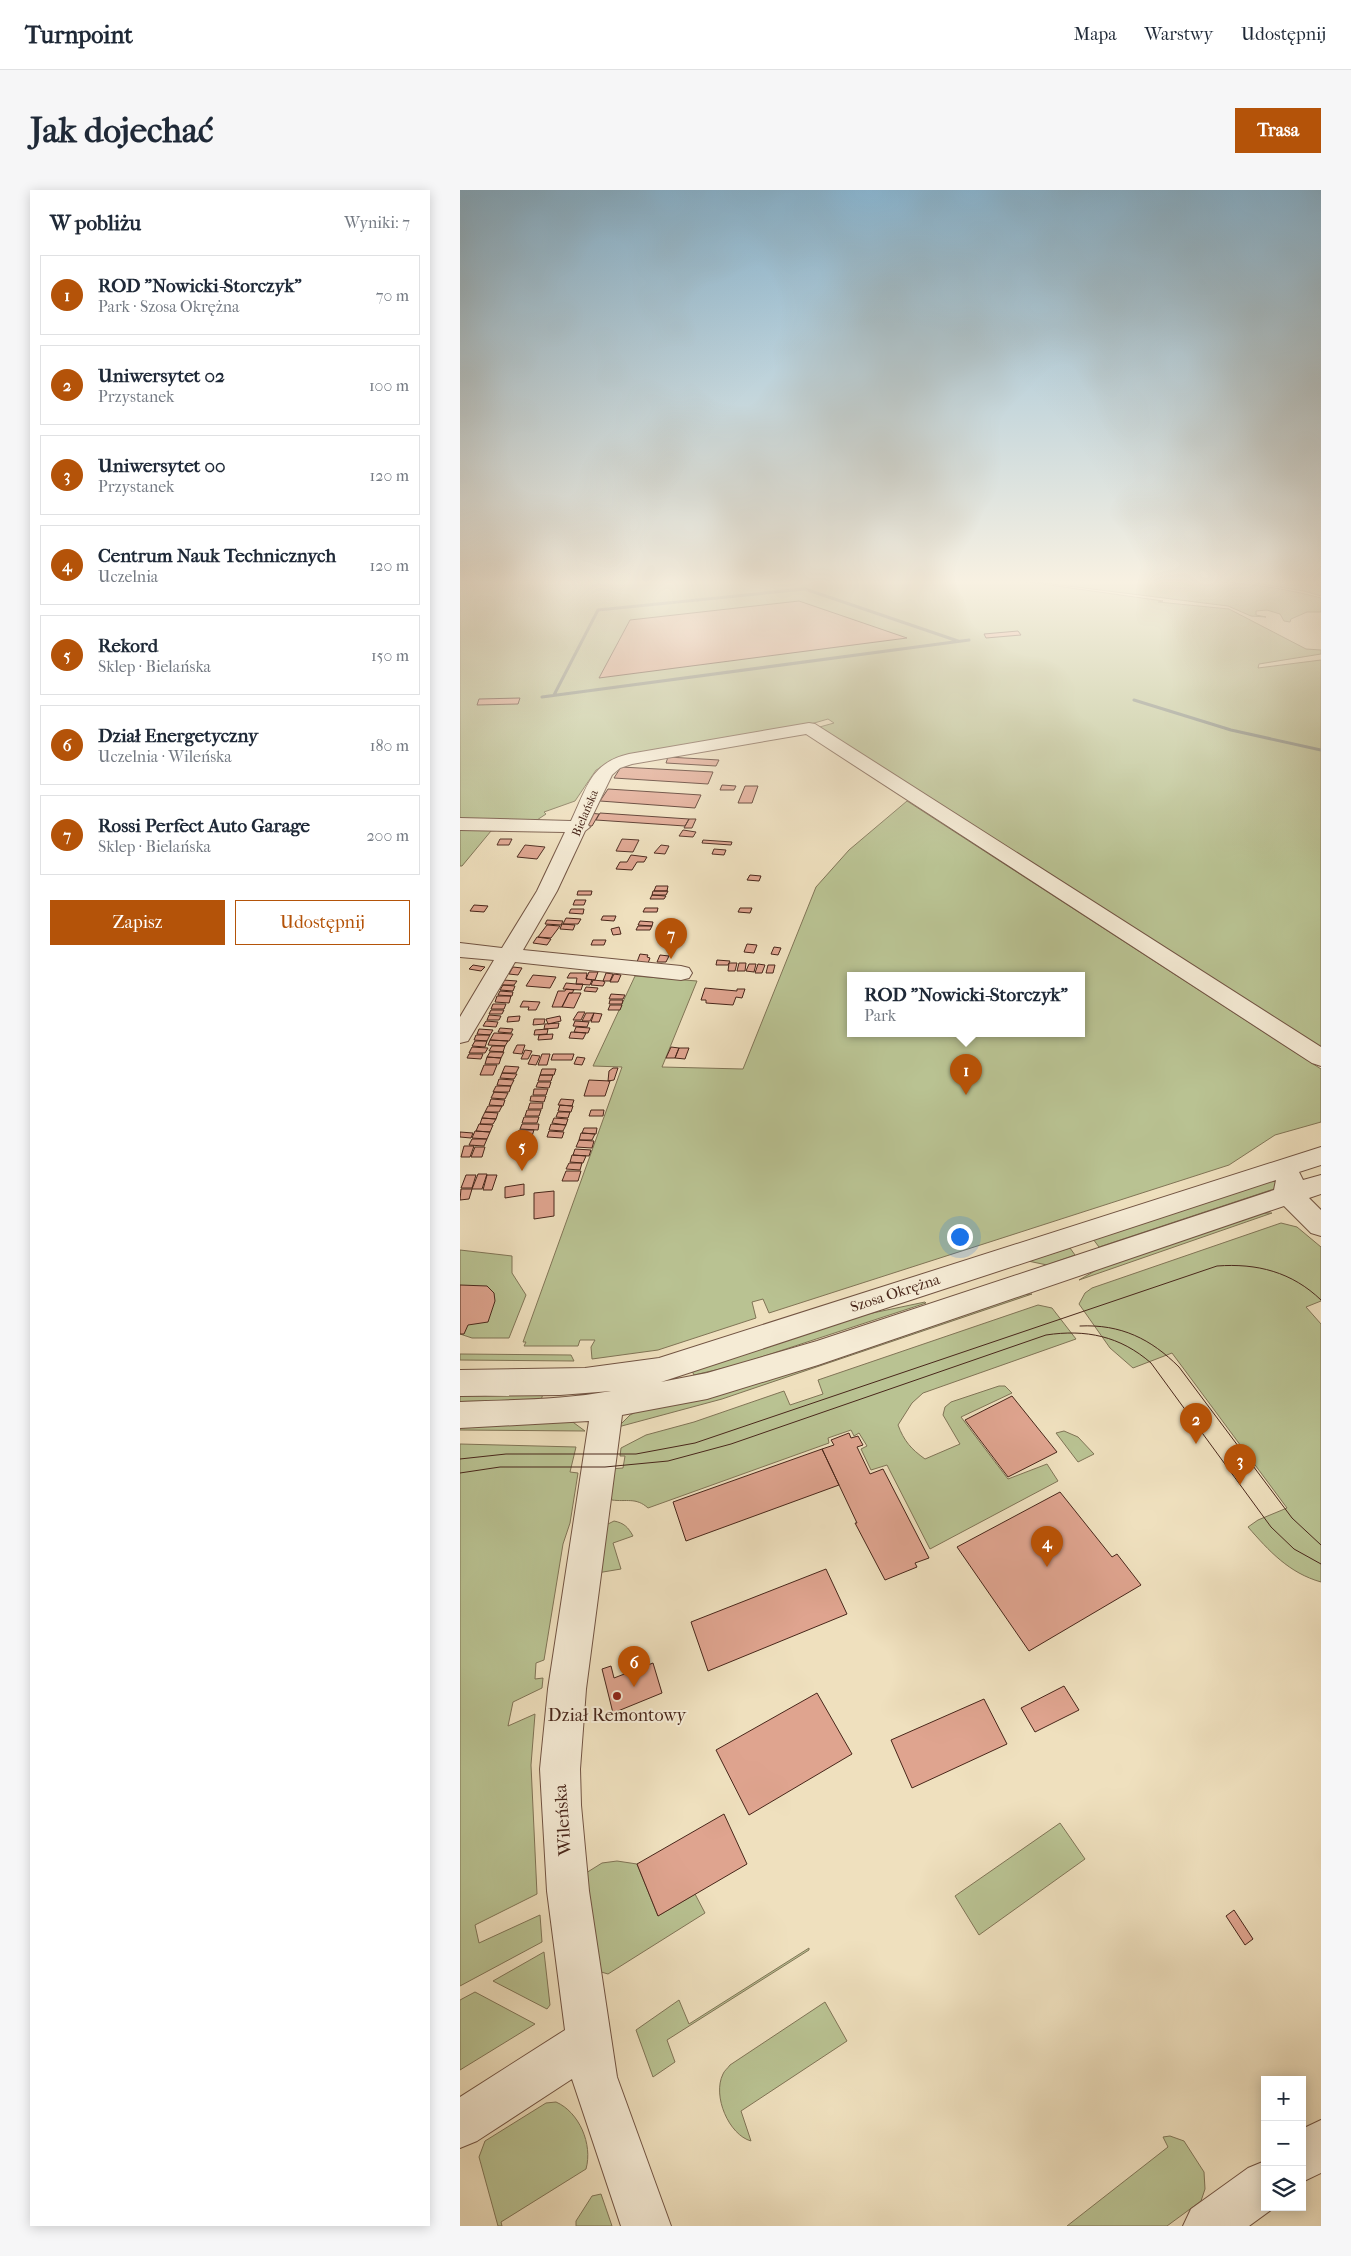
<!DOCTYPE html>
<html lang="pl">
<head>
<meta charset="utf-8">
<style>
	body { margin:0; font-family:"IM FELL French Canon",serif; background:#f6f6f7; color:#1f2937 }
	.controls { position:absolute; right:15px; bottom:15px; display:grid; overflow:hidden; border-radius:0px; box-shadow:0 2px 12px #0003 }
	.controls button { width:45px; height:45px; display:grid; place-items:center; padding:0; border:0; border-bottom:1px solid #e0e1e3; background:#fff; color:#1f2937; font:25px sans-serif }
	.you { position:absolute; left:499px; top:1046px; width:18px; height:18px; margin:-12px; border:4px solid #fff; border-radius:50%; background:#1a73e8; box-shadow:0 0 0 8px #1a73e833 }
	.badge { display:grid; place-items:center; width:32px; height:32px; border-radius:50%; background:#b45309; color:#fff; font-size:16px; font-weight:700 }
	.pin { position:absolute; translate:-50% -41px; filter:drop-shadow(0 1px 2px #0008) }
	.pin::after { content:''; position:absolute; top:26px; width:18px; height:15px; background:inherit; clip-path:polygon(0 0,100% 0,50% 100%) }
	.popup { position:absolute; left:387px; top:782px; width:238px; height:65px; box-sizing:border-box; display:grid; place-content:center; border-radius:0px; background:#fff; filter:drop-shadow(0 1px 4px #0005); font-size:16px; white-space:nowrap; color:#747a83 }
	.popup b { font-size:19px; color:#1f2937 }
	.popup::after { content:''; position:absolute; left:50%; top:100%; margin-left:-10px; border:10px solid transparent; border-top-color:#fff }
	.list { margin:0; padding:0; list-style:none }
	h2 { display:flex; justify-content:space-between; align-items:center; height:65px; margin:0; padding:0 20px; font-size:21px }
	h2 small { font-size:16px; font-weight:400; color:#747a83 }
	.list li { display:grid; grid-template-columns:32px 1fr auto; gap:15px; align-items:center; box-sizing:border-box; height:80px; margin:0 10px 10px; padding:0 10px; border:1px solid #e0e1e3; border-radius:0px }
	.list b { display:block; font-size:19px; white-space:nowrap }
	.list p { margin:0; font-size:16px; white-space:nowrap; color:#747a83 }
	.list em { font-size:16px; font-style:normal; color:#747a83 }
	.actions { display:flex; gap:10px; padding:15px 20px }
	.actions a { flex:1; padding:11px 0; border:1px solid #b45309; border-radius:0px; text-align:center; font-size:18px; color:#b45309 }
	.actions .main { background:#b45309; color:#fff }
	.icon { flex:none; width:28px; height:28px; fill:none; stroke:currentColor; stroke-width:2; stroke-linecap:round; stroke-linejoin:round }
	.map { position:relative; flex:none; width:861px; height:2036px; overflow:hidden; border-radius:0px }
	header { display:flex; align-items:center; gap:30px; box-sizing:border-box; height:70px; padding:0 25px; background:#fff; border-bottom:1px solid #e0e1e3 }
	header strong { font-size:24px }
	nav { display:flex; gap:28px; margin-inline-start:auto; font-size:18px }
	.intro { display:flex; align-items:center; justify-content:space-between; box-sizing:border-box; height:120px; padding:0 30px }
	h1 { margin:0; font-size:35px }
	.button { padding:12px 22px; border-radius:0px; background:#b45309; color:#fff; font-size:18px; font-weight:700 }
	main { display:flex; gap:30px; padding:0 30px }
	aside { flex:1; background:#fff; border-radius:0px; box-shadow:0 2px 12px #0003 }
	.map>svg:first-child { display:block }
</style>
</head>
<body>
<header>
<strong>Turnpoint</strong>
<nav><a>Mapa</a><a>Warstwy</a><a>Udostępnij</a></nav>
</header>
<div class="intro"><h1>Jak dojechać</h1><a class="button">Trasa</a></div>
<main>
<aside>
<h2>W pobliżu<small>Wyniki: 7</small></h2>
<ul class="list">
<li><span class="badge">1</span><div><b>ROD &quot;Nowicki-Storczyk&quot;</b><p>Park · Szosa Okrężna</p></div><em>70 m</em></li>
<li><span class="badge">2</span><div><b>Uniwersytet 02</b><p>Przystanek</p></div><em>100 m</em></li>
<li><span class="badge">3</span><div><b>Uniwersytet 00</b><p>Przystanek</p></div><em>120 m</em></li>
<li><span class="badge">4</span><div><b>Centrum Nauk Technicznych</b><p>Uczelnia</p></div><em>120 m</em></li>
<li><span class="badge">5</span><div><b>Rekord</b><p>Sklep · Bielańska</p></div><em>150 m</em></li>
<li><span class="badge">6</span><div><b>Dział Energetyczny</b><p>Uczelnia · Wileńska</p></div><em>180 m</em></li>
<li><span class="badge">7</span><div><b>Rossi Perfect Auto Garage</b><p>Sklep · Bielańska</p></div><em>200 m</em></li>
</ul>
<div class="actions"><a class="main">Zapisz</a><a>Udostępnij</a></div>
</aside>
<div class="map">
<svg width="861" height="2036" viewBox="0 0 861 2036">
	<rect width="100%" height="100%" fill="#efe0be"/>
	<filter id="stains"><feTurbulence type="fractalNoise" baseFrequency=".004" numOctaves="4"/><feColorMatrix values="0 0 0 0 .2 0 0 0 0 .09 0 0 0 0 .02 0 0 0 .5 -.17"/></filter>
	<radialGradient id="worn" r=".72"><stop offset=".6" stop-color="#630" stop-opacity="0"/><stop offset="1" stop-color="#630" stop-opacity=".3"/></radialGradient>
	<path fill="#b9c292" stroke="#807456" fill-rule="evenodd" d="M0,391H561L703,411L698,412L769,419L846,459L861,460V464L799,474L798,478L861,470V861L356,538L374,533L368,529L337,538L156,570L136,580L115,611L84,622L86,624L77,630L0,632Z
		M568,391C665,391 766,382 861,408V422H847L831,429L830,432L824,431L820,424L807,420L796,421V425L806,427L791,426L768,416Z
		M782,391H861V406L844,401Z
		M447,611L861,879V932L815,945L769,975L309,1123L303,1109L292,1112L296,1128L198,1160L132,1169L131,1157L135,1150H120L118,1156H64L66,1152H63L162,877L133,876L175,786L237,791L202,877L283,879L356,697L389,660ZM391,786H621V844H391Z
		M0,636L52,639L31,641L2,676H0Z
		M823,987L820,997L639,1057L633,1049Z
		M802,1023H812L619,1090L640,1078Z
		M821,1033L837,1037L861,1057V1111L846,1117L861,1134V1392C829,1383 809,1361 788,1337L798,1330L827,1318L712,1163L673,1178L650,1158L619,1114L625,1103L632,1098Z
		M610,1058L615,1065L587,1075L568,1071Z
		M0,1060L52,1066V1083L66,1105L49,1148H12L0,1144Z
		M572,1104L262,1209L158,1237L170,1225L182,1219L559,1105Z
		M465,1112L466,1113L277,1175L234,1185L232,1181L403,1125Z
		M578,1115L592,1118L616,1149L463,1203L452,1213L438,1235C444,1251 451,1259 465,1269L500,1254L483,1225L485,1217L491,1212L539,1196H545L552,1203L501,1227L548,1289L587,1274L598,1291L470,1359L427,1275L411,1280L401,1259L407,1256L399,1243L394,1246L391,1240L368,1248L369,1253L188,1318C176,1307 166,1312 152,1310L149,1306L150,1279L163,1278L165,1266H160L161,1258L186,1245L234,1232L324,1201L330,1215L363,1204L358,1190Z
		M0,1164L111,1165L114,1171L0,1170Z
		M0,1203L83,1204L81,1210L0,1213Z
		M110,1230L125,1241L0,1240V1236Z
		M604,1241L618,1247L634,1264L618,1272L596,1243Z
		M0,1254L116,1257L110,1282L118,1283L110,1333L103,1354L84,1470L76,1473L75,1489L83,1488L82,1498L53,1512L48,1536L75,1524L71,1575L77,1704L15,1735L19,1753L80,1725L82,1752L0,1796Z
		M154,1331C164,1333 168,1337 173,1346L153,1353L161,1379L137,1383L144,1336Z
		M600,1633L625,1669L519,1745L495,1706Z
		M157,1671L177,1674L198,1726L235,1704L245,1723L148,1784L138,1781L126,1683L142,1673Z
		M349,1758V1760L207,1850L215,1872L193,1887L176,1840L219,1810L229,1834Z
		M84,1762L90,1815L87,1819L33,1791Z
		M15,1802L75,1834L0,1880V1810Z
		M365,1812L387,1851L281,1921L291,1951C269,1945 252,1906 263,1884C264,1881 268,1878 270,1875Z
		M96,1912C119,1922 133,1954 126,1979L41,2032L42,2036H38L19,1967L25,1951L86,1913Z
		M710,1946L724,1951L744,1982L745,1999L741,2011L707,2036H607L708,1957L703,1947Z
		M141,2004L152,2036H116V2031L132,2006Z"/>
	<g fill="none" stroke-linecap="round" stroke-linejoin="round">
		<path stroke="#798078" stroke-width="3" d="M94,505L138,420L345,399L498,451
			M82,507L509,450
			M674,510L771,540L861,560"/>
	</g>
	<path fill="#dfa48f" stroke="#48261a" d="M339,411L447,448L139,488L170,430Z
		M558,441L561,445L526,448L524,444Z
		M60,508L58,514L17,515L19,509Z
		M208,567L259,570L256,576L206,573Z
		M161,577L253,582L248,594L154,588Z
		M262,595L276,596L274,600H260Z
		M285,596H298L292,613H278Z
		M148,599L241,605L235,618L140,611Z
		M129,623L139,624L132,636H122Z
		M140,623L229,629L225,636L136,630Z
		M229,629H236L232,638H224Z
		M223,640L236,642L233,647L219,646Z
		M40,649H52L49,655H37Z
		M162,649L179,650L173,662L156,661Z
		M243,650L272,652L271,655L242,653Z
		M65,655L85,657L77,669L57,667Z
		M201,655L209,656L205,664L194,663Z
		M254,659L266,660L264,665L252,664Z
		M171,665L187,667L184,672H177L172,680L156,679L160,672H167Z
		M290,685L301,686L299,691L287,690Z
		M196,696H208L207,701H194Z
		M118,701H132L131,705H117Z
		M193,701H208L206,705H192Z
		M192,705L206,706L204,709H190Z
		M115,710H126L124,715H113Z
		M14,715L28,716L24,722L10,721Z
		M185,718H198L197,722H183Z
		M280,718H292L290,723L278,722Z
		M111,719H124L123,724L109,723Z
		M143,726H156L154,731L141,730Z
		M106,728L121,729L118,734H103Z
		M87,730L103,731L101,735L85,734Z
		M180,731L193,732L192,736L178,735Z
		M102,734L115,735L113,740L100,739Z
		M87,735L100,736L91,748L78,747Z
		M178,736H192L190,740H176Z
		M159,737L161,744L153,745L151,739Z
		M208,745H219L215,755H204Z
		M77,747L91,749L87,755L73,753Z
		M133,750H146L144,755H131Z
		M287,754L297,755L294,763L284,762Z
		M314,757L321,758L318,765L311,764Z
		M180,764L188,765L187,767L190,768L188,773L177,772Z
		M200,765L209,766L206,772H197Z
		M257,770L270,771L268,775H256Z
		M269,773H277L275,781H268Z
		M279,773H286L285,781H277Z
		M289,774H296L294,782L286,781Z
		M298,774L305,775L302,783H295Z
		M13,775L25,777L21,781L9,779Z
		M308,775H315L313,783H306Z
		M53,777L62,778L58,785L49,784Z
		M129,782H138L135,790L126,789Z
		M110,783H127L126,789L132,790L130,795L116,794L117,788H107Z
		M146,783L153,784L150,791H143Z
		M154,784L161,785L158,792H150Z
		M73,785L96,787L90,798L66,796Z
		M43,790L57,791L54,795H41Z
		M133,790L143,791L145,792L143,796L131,795Z
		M106,793L116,794H123L121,800L103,799Z
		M43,795L55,796L53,801L40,800Z
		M126,797L138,798L136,802L124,801Z
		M245,798L277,801V799H285L282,808L276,807L273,815L246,813V810H241Z
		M106,799L114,800L112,803H109L102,817H92L98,801H105Z
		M40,801L53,802L52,806L38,805Z
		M109,803H121L114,818L102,817Z
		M151,804L165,805L163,809H149Z
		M37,806H51L49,813L35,812Z
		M150,810H163L162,814H149Z
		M63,811L80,812L76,820H68L69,817H60Z
		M33,814H46L44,819H31Z
		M150,815H162L160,820H148Z
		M31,820H44L42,824H29Z
		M118,822H125L121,830H113Z
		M126,823H134L130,831H122Z
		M134,823L142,824L139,832H131Z
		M29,825L41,826L39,830H27Z
		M60,826L59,831L47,832L48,827Z
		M100,826L101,831L88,834L86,829Z
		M74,829H85L84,834L73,835Z
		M26,831L38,832L36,837L23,836Z
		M115,831L129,832L127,837L113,836Z
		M99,833L98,838L84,839L85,834Z
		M116,837L130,838L128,843L114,842Z
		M40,838L53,839L51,843L38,842Z
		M19,839L33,840L30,845L17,844Z
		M88,839L87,844L74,845L75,840Z
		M111,842L126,843L123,849L109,848Z
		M34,843L53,844L49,851L30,850Z
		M93,844L92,849L78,850L79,845Z
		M16,845H30L27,851L14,850Z
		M30,850L48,851L45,856L28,855Z
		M15,851H27L25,857L12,856Z
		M57,855H65L62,864L53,863Z
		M32,856H45L43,862L29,861Z
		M12,857L28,858L25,863H9Z
		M211,857L219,858L215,868H206Z
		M219,858H229L225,869L215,868Z
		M65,860L72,861L68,869H61Z
		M30,862H44L41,868L27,867Z
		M9,864H23L21,869L7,868Z
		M82,864H90L87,875H78Z
		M93,864H114L112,870H91Z
		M72,865L80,866L76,875L68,874Z
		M27,867L41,868L39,874H25Z
		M117,867L125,868L122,875L114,874Z
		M24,875H37L33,885H20Z
		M45,876L59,877L56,883H42Z
		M153,878H158L154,890L148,891L149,881Z
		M82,879H96L94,885H80Z
		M42,883L57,884L54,889L40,888Z
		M80,885H93L91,891H78Z
		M39,889L54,890L51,896L37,895Z
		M129,890L150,891L145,906H124Z
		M78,892H91L89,898L76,897Z
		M36,896H51L49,902H33Z
		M74,899H88L86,905H73Z
		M34,902L48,903L45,909L31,908Z
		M71,906H86L84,912L70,911Z
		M31,909L45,910L43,916L29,915Z
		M101,909L114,910L112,916L98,915Z
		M70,913H83L82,919H68Z
		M100,915L113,916L111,922L98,921Z
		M28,916H42L39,922H25Z
		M67,920H81L79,926H65Z
		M131,920H144L143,926H129Z
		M25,922L38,923L36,929L22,928Z
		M98,922H110L108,928L96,927Z
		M64,927H79L77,933H62Z
		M22,928L36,929L33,934H20Z
		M94,928L108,929L106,935L92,933Z
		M19,934L33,935L30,942L16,941Z
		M62,934H79L78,940L60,939Z
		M91,934L106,935L103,941L89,940Z
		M124,938H137L136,944L122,943Z
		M59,940H74L72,946H57Z
		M15,941L30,942L27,949L12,948Z
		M89,941L104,942L102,948L87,947Z
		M0,942L13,943L11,948L0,947Z
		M121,943L135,944L132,950H119Z
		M12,949H27L24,956L9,955Z
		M119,950L134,951L132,958L116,957Z
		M4,956H14L10,967H1Z
		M15,957H25L22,967H11Z
		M115,959L131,960L129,966L113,965Z
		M112,965L126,966L123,973L110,972Z
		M109,973H122L120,980L106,979Z
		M106,981H121L118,991H102Z
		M18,984H27L22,999H12Z
		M6,985H16L12,998H1Z
		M27,985H37L32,1000H23Z
		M64,994V1005L45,1008V997Z
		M1,999H12L9,1009L0,1010Z
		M94,1001V1026L74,1029V1003Z
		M0,1095L27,1096L34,1103L35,1111L28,1132L8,1135L4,1144H0Z
		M552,1206L597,1262L548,1287L505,1230Z
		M389,1243L391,1248L398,1246L403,1255L397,1257L410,1284L423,1279L469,1368L455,1373L457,1377L425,1390L395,1333H397L362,1259L374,1255L371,1250Z
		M362,1259L379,1295L226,1351L213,1312Z
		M600,1302L652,1367L657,1364L681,1395L569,1461L497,1357Z
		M366,1379L387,1424L248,1481L231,1432Z
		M193,1473L202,1503L153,1523L142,1479L151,1476L154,1488Z
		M604,1496L619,1520L575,1542L561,1518Z
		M357,1503L392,1564L289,1625L256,1560Z
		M524,1509L547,1554L452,1598L431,1550Z
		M264,1624L287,1674L198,1726L177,1674Z
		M774,1720L793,1749L785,1755L766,1726Z"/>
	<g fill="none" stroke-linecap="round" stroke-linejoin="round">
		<defs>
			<path id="minor" d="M349,533L355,534L861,857V876L852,873L346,544L172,574L160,578L152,585L128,635L130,637L125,641L97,701L63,760L221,776L229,778L232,783L229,788L221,790L55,772L8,851L0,853V827L34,770L0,767V753L42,758L77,701L105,642L0,640V628L111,631C127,598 130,573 169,564Z
				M861,957V975L839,982L843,990L861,985V1004L849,1008L861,1020V1046L851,1043L824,1016L358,1175L247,1209L162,1225L126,1499L120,1579L121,1615L129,1701L157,1887L211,2036H161L112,1889L17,1951L0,1958V1907L105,1840L87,1701L80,1579L88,1499L129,1231L0,1238V1212C51,1210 102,1210 151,1201L100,1205L0,1206V1180L125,1178L199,1168ZM816,990L814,1000L357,1151L247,1183L201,1192Z
				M861,1930V1983L842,1992V1939Z
				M805,1971V2017H815L789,2036H723L731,2019L788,1978Z"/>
		</defs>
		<use href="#minor" stroke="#725443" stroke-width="2"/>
		<use href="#minor" fill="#f5ebd5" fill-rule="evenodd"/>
		<path stroke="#48261a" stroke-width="1" d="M620,1136C661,1134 691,1149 719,1177L832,1328L861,1355
			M0,1269L46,1264H176L235,1253L757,1076C797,1073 832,1082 861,1110
			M0,1283L40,1277H145L208,1271L271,1254L586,1145C626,1139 660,1146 691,1173L811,1337L834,1359L861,1374"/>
	</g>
	<linearGradient id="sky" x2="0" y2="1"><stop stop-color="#89b7d4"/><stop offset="0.58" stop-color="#f8f1e2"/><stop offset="1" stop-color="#f8f1e2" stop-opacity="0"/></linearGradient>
	<rect width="861" height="676" fill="url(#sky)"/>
	<circle fill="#8f2418" stroke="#f5ebd5" stroke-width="2" cx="157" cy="1506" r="5"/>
	<g text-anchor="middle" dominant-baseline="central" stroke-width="4" stroke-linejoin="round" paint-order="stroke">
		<g font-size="12" fill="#48261a" stroke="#f5ebd5">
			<text transform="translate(125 623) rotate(-67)">Bielańska</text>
		</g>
		<g font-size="15" fill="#48261a" stroke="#f5ebd5">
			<text transform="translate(435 1103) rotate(-18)">Szosa Okrężna</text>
		</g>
		<g font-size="18" fill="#48261a" stroke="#f5ebd5">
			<text x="157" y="1525">Dział Remontowy</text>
		</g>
		<g font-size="18" fill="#48261a" stroke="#f5ebd5">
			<text transform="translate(103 1630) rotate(-94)">Wileńska</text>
		</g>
	</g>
	<rect width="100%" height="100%" filter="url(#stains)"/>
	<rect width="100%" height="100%" fill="url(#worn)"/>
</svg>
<div class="controls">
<button>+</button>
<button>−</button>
<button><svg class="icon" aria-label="layers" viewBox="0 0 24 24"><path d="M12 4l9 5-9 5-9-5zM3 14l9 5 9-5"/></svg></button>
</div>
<div class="you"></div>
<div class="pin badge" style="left:506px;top:905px">1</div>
<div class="popup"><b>ROD &quot;Nowicki-Storczyk&quot;</b>Park</div>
<div class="pin badge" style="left:736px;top:1254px">2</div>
<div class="pin badge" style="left:780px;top:1295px">3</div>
<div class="pin badge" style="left:587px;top:1377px">4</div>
<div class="pin badge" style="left:62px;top:981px">5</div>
<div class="pin badge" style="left:174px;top:1497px">6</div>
<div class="pin badge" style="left:211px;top:769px">7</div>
</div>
</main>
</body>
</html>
